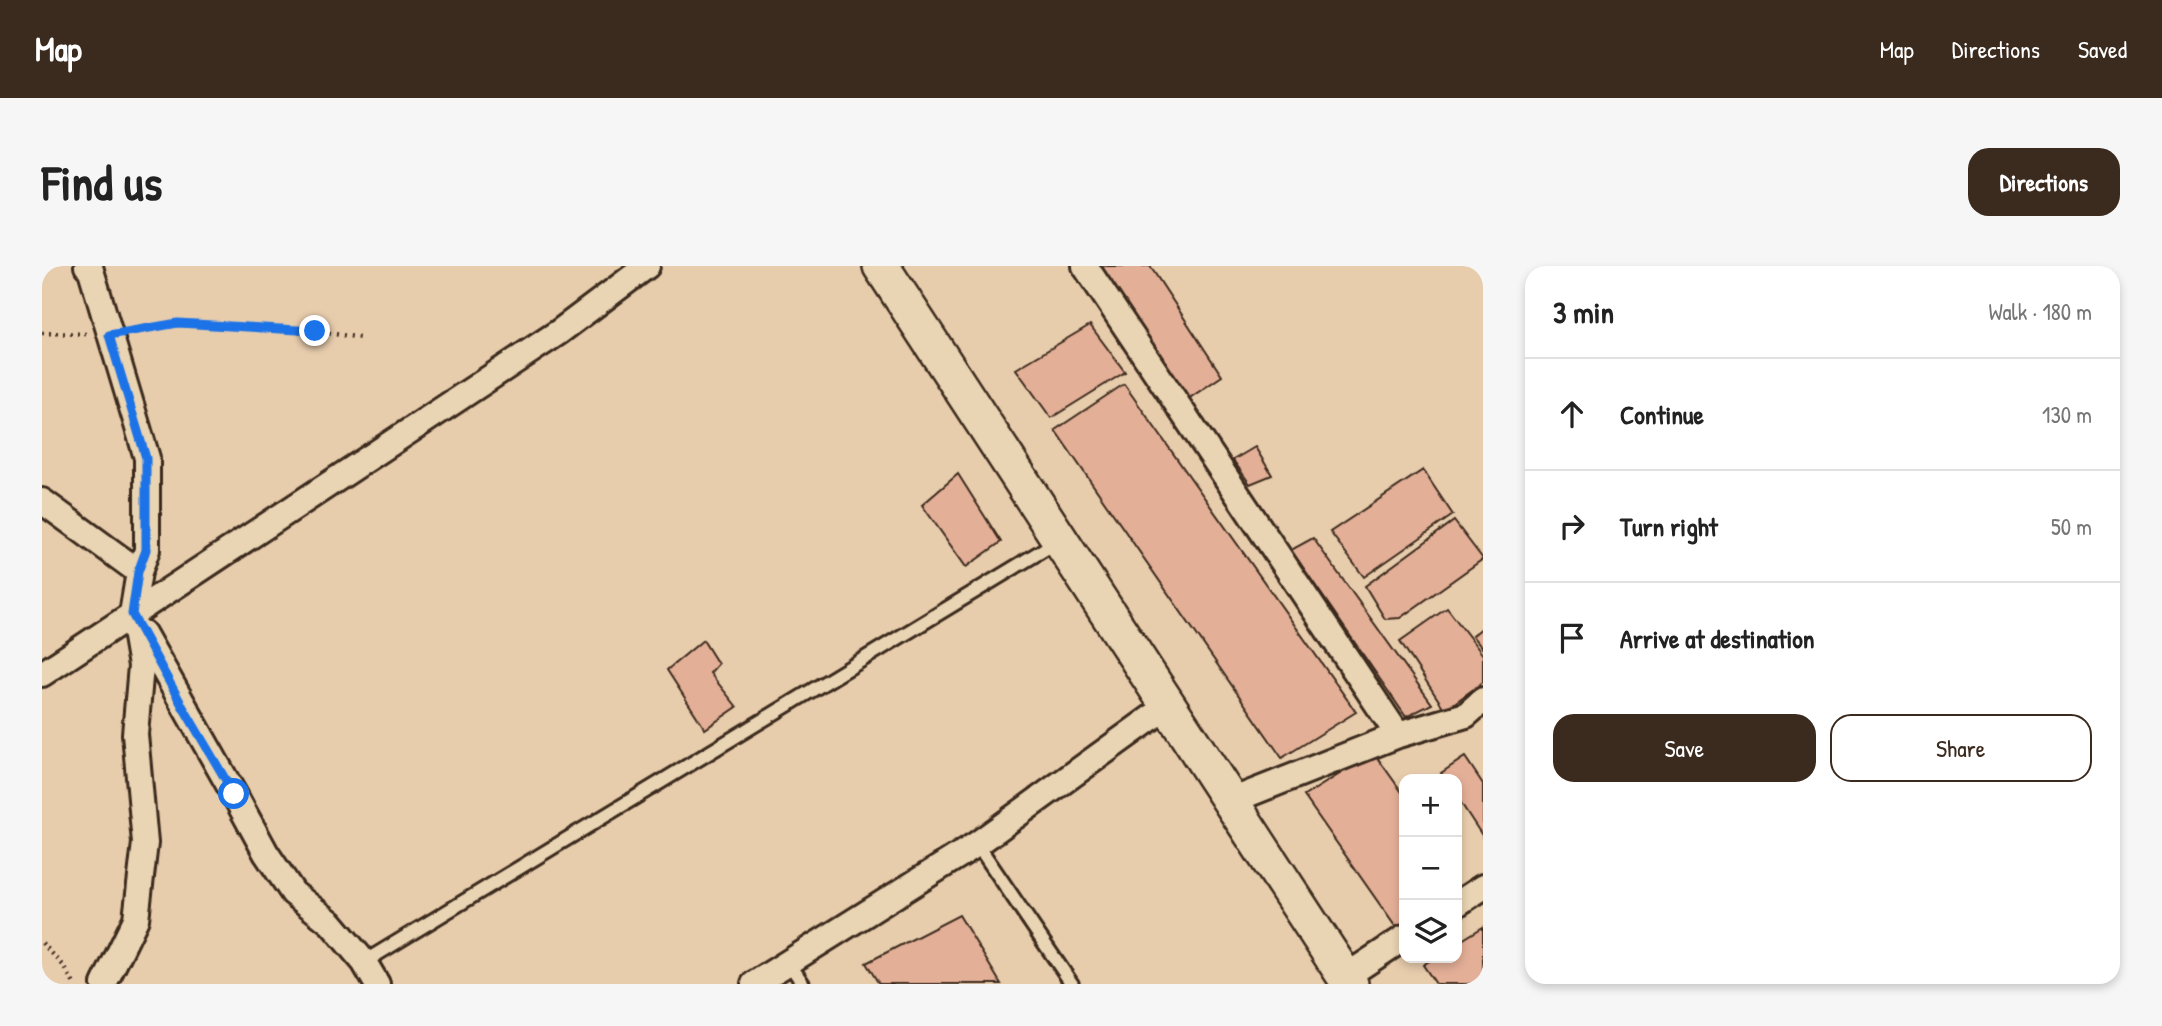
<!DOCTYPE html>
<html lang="en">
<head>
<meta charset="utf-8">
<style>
	body { margin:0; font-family:"Patrick Hand",sans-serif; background:#f6f6f6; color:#222 }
	.controls { position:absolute; right:21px; bottom:21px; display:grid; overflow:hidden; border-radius:14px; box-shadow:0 4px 10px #0003 }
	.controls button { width:63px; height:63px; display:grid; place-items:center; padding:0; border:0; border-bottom:2px solid #e0e0e0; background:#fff; color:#222; font:35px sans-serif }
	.stop { position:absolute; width:21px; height:21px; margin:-16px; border:5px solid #1a73e8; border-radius:50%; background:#fff }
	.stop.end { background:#1a73e8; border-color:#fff; box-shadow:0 2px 7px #0008 }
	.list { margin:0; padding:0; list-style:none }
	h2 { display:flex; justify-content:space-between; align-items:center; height:91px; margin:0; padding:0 28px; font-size:30px }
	h2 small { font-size:23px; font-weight:400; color:#767676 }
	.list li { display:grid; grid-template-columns:46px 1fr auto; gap:21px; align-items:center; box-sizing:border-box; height:112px; padding:0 28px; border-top:2px solid #e0e0e0 }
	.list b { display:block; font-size:26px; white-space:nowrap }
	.list em { font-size:23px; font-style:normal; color:#767676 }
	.actions { display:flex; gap:14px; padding:21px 28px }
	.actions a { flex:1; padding:16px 0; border:2px solid #3b2a1e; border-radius:21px; text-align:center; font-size:24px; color:#3b2a1e }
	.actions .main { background:#3b2a1e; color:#fff }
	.icon { flex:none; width:38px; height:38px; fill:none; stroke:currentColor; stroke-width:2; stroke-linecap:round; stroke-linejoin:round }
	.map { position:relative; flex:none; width:1441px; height:718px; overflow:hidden; border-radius:21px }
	header { display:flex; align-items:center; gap:42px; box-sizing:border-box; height:98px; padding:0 35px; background:#3b2a1e; color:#fff }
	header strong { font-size:33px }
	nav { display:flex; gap:38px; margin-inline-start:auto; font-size:24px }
	.intro { display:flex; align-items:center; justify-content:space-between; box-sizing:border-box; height:168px; padding:0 42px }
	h1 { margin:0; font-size:49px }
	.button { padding:18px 32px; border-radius:21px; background:#3b2a1e; color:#fff; font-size:24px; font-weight:700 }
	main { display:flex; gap:42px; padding:0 42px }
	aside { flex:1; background:#fff; border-radius:21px; box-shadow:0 4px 10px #0003 }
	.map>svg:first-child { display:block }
</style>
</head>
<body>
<header>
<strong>Map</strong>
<nav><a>Map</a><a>Directions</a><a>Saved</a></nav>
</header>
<div class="intro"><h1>Find us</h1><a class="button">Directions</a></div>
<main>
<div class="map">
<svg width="1441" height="718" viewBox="0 0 1441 718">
	<rect width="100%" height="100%" fill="#e8cdad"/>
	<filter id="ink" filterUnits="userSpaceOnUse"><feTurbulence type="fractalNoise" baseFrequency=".0143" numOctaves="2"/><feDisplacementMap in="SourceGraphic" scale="14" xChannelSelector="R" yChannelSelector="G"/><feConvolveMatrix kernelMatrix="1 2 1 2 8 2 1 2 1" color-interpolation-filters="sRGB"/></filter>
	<g filter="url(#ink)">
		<path fill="#e4af97" stroke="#3b2a1e" stroke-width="2" d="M1058,0H1108L1180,110L1146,133Z
			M1048,59L1083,106L1009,152L974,103Z
			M1082,118L1314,446L1240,492L1013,164Z
			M1213,181L1230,209L1208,218L1191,194Z
			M1381,204L1411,249L1322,311L1288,266Z
			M916,208L959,276L924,301L880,239Z
			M1412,255L1441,293L1358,352L1343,353L1323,320Z
			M1271,272L1390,438L1364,451L1249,284Z
			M1405,342L1441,389V416L1403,444L1358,375Z
			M1441,361V383L1430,370Z
			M661,374L676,398L668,407L695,441L663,463L625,404Z
			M1332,487L1362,529V658L1355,663L1262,530Z
			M1423,491L1441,518V571L1415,531V513H1403L1399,507Z
			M917,649L959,718H837L824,697Z
			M1441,661V718H1394L1381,699L1392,692H1415V677Z"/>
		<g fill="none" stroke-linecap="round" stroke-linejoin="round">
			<defs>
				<path id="lane" d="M935,578L1030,718
					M322,696L1016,275
					M747,697L761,718"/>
				<path id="street" d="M45,0L48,1L105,192V284L97,306L90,348L99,400L93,468L103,577L94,653L62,718
					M1043,0L1356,469
					M0,235L97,306
					M101,367L192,528L224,587L251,627L289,657L322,696L335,718
					M0,408L517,66L605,0
					M1189,535L1356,469L1424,449L1441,434
					M1415,638L1441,621
					M1303,711L1362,672
					M712,718L935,578L1127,439"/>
				<path id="secondary" d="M839,0L1308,718"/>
			</defs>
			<use href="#lane" stroke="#3b2a1e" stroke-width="18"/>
			<use href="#street" stroke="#3b2a1e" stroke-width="30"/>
			<use href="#secondary" stroke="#3b2a1e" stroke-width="40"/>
			<path stroke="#3b2a1e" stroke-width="4.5" stroke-dasharray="2 5" stroke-linecap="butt" d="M92,64L136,57L273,65L319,72
				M0,67L45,68
				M0,677L22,700L32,718"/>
			<use href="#lane" stroke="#e9d4b3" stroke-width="12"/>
			<use href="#street" stroke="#e9d4b3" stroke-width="24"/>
			<use href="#secondary" stroke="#e9d4b3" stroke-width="35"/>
		</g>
	</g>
	<g fill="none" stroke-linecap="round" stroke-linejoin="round" filter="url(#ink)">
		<path stroke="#1a73e8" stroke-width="9" d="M192,528L141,441L90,348L96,306L104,284V192L67,69L136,57L273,65"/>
	</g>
</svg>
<div class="controls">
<button>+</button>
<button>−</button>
<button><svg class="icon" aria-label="layers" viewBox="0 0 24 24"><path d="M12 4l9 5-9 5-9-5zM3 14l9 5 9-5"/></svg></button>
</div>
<div class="stop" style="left:192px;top:528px"></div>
<div class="stop end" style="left:273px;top:65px"></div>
</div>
<aside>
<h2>3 min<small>Walk · 180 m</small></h2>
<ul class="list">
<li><svg class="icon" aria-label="ahead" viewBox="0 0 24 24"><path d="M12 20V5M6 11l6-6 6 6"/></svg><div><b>Continue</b></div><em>130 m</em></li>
<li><svg class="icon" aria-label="right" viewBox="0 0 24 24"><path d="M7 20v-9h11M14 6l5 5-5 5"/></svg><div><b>Turn right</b></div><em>50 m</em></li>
<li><svg class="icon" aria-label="arrive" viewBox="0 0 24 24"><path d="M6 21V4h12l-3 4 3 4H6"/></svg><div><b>Arrive at destination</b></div></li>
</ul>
<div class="actions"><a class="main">Save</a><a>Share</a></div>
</aside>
</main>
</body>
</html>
